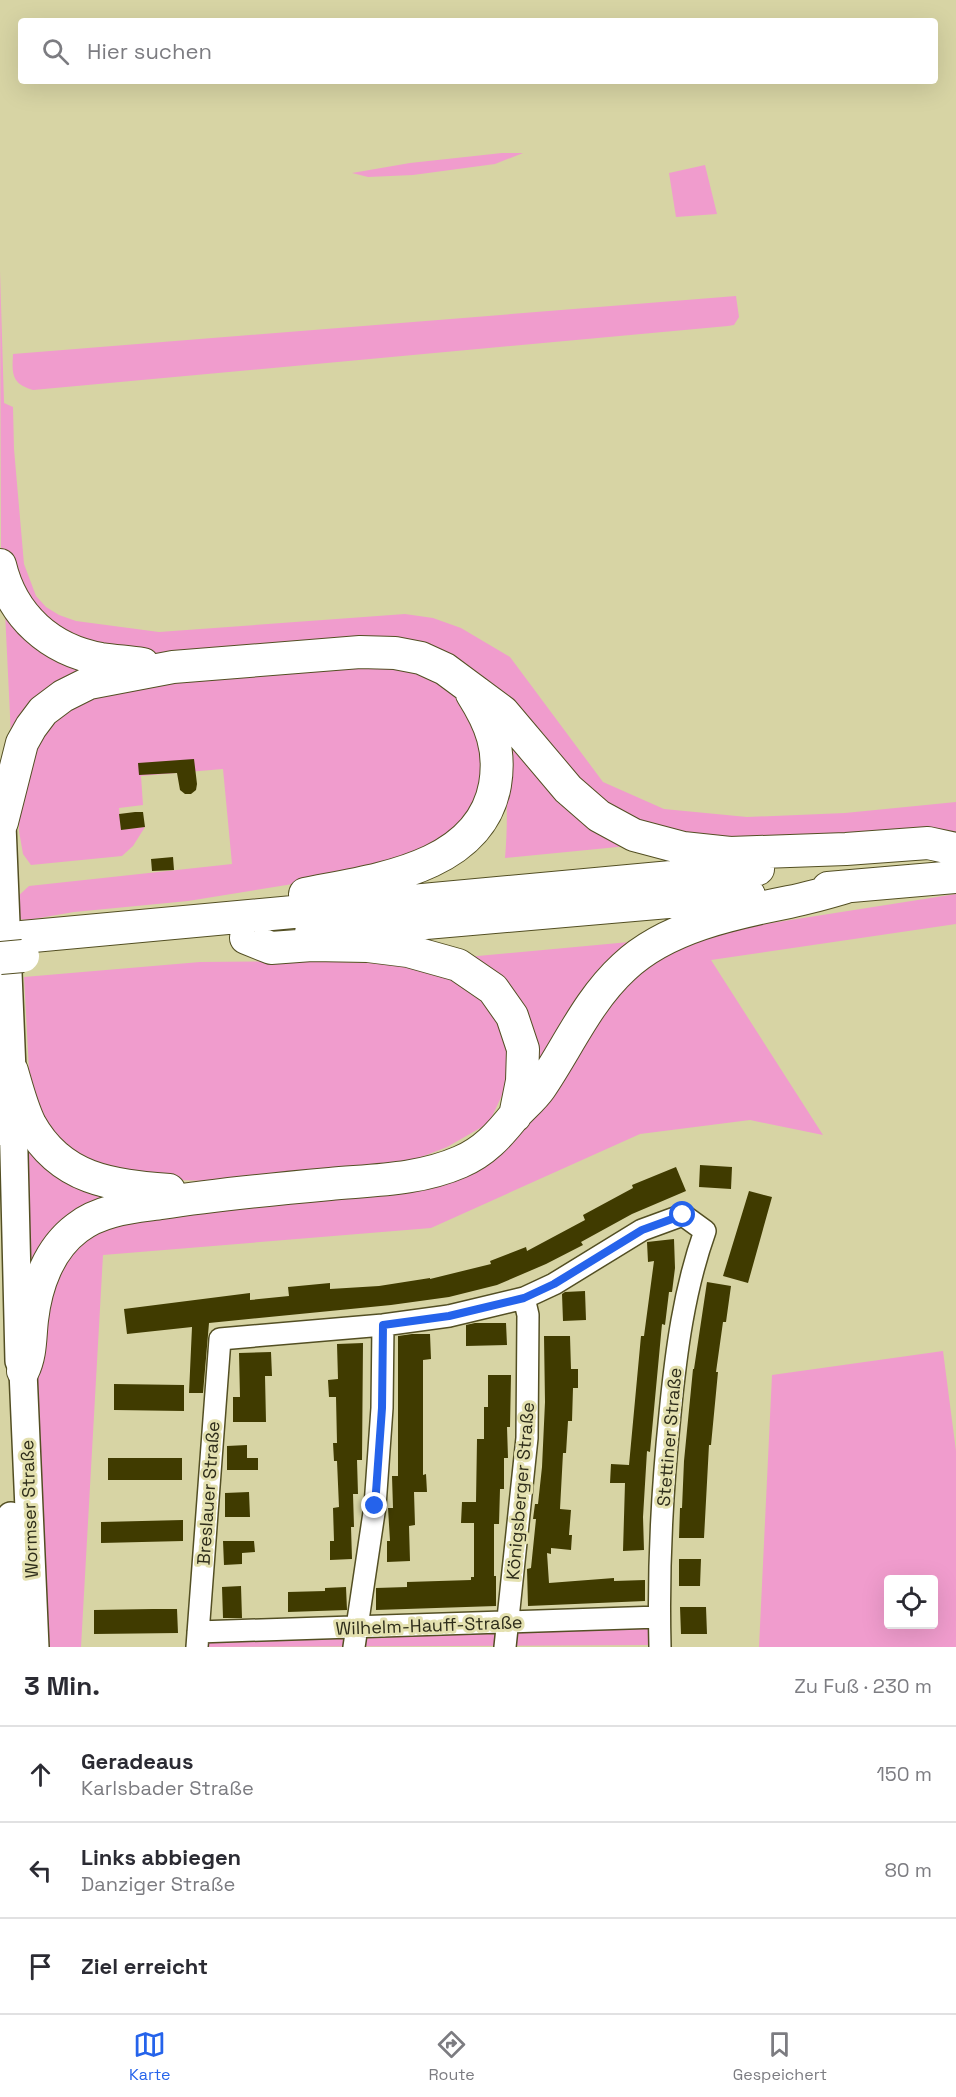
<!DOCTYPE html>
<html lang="de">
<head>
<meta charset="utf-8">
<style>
	body { margin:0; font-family:"Space Grotesk",sans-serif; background:#f7f7f7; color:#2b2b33 }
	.controls { position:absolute; right:18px; bottom:18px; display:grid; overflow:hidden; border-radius:6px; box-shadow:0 6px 24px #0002 }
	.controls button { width:54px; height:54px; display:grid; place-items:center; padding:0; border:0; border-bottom:2px solid #e1e1e2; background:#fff; color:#2b2b33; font:30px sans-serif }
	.stop { position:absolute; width:18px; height:18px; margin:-14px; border:4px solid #2563eb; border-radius:50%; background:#fff }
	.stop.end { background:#2563eb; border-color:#fff; box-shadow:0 2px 6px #0008 }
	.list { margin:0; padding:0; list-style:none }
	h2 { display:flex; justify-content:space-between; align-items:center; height:78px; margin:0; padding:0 24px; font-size:26px }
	h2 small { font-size:20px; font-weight:400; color:#7c7c81 }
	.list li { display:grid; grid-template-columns:39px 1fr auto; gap:18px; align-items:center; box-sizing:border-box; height:96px; padding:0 24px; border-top:2px solid #e1e1e2 }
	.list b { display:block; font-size:22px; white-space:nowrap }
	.list p { margin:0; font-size:20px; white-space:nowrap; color:#7c7c81 }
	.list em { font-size:20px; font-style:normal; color:#7c7c81 }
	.icon { flex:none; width:33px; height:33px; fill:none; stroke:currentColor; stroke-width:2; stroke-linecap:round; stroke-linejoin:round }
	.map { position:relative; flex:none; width:956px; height:1647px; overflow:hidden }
	.search { position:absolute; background:#fff; box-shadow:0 6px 24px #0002; left:18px; right:18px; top:18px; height:66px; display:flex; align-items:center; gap:15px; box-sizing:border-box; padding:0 21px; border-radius:6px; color:#7c7c81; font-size:22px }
	.sheet { height:366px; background:#fff }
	nav { display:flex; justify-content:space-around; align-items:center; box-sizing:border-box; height:84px; border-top:2px solid #e1e1e2; background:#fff; font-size:16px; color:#7c7c81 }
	nav a { display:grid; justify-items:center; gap:3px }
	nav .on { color:#2563eb }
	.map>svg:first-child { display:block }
</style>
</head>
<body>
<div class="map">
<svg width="956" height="1647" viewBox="0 0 956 1647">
	<rect width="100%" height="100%" fill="#d7d4a4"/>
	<path fill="#f09ccd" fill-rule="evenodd" d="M502,153H523L495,164L413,175L368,177L352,173L410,163Z
		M705,165L717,214L676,217L669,173Z
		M0,271L4,403L13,407L14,449L24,564L36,596L46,607L59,615L76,621L159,632L405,614L433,618L461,628L510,657L603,782L664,809L747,817L845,813L956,802V834L921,837L682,838L626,824L454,660L139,657L52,634L1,555Z
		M736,296L739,317L734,325L728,326L33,390C11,384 12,373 13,354Z
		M5,612L101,665L11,736Z
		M356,667L393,669L419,673L447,689L463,702L486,750L480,800L435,850L367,872L188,901L74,912L28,920L16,919V898L29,886L232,864L223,769L141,776L143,805L119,808L121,829L145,827L133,846L122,856L31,865L23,854L19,831V804L33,742L63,704L147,682Z
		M501,723L638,845L505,858C509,813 506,768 501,723Z
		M956,894V924L711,960L823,1135L750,1120L640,1134L431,1228L103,1255L81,1647H42L33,1398L37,1328L64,1251L109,1223L471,1168L636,968L686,940L765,924Z
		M640,941L536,1079L467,957Z
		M311,961L420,965L459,975L488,998L507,1030L512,1074L489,1123L447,1147L406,1163L209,1181L147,1179L80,1162L44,1128L29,1070L24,977L200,962Z
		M27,1134L134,1200L30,1276Z
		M943,1351L956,1451V1647H759L772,1375ZM888,1580H934V1624H888Z
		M651,1621V1645L201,1647V1636Z"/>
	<path fill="#403b00" d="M194,759L197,784L196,790L191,794H185L180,790L177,773L139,775L138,763Z
		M135,812H143L145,827L121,830L119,814Z
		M173,857L174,870L152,871L151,859Z
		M700,1165L732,1167L731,1189L699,1187Z
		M676,1167L686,1191L632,1214L581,1242L583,1245L546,1264L497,1285L449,1297L391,1305L209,1323L203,1393H189L192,1327L127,1334L124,1309L250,1293V1300L289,1296L288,1287L330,1283V1289L379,1286L430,1278V1279L491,1264L490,1261L526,1247L527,1251L585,1220L583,1215L633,1188L632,1185Z
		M749,1191L772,1197L748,1283L723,1276Z
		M674,1239L675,1268L672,1292H669L665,1325L662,1324L650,1452L647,1451L643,1517L644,1550L623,1551L625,1483H610L611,1464L629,1465L641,1336H644L654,1261L648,1262L647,1242Z
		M707,1282L731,1286L726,1322H723L716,1372H718L711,1445H709L704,1538H679L680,1508H682L684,1461L693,1369H694Z
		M585,1291L586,1320L563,1321L562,1294L565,1292Z
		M475,1323H506L507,1345L466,1346V1325Z
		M412,1334H430L431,1359L423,1360V1475L426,1474L427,1492H414L415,1525L409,1526L410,1561L387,1562V1541H390L388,1508H393L392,1476H398V1336Z
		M544,1336H570L571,1369H578V1388H573L572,1421H568L566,1453H563L560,1509L571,1510L569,1535H572L571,1550L551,1548V1554L547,1553L549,1583L614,1578V1581L645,1580V1601L528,1606L527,1569L531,1568L536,1519H533L535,1504H538L542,1467L545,1402Z
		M363,1343L362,1460H357L358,1494H353L354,1527H351L352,1559L330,1560V1541H334L333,1508L339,1507L337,1461H334L333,1443H337L336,1397H329L328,1380L338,1379L337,1344Z
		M271,1352L272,1376H265L266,1422H233V1397H240L239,1353Z
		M488,1375H511L510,1427H507L508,1458H504V1489H500L499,1524H494V1576H496V1606L376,1610V1588L407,1587V1582L471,1580V1577H474V1523H461L462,1502H476L477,1439H484V1407H488Z
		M114,1384L184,1385V1411L114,1410Z
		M247,1445V1458H258V1470H227V1446Z
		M108,1458H182V1480H108Z
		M249,1492L250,1517H225V1493Z
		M183,1520V1541L101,1543V1522Z
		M223,1541H254L255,1552L242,1553V1564L224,1565Z
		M679,1559H701L700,1586H679Z
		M241,1586L242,1618H223L222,1587Z
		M346,1587L347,1610L288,1612V1592L325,1591V1588Z
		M680,1607H706L707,1634H681Z
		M153,1609H177L178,1633L94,1634V1610Z"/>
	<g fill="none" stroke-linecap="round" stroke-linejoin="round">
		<defs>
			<path id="minor" d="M198,1632L659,1617
				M197,1647L220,1339L383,1325L449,1316L524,1298L554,1284L642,1230L683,1215L705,1231C684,1290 676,1352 670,1414C662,1491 658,1570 660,1647
				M354,1647L375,1506L382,1408L383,1325
				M505,1647L527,1438L528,1315L524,1298"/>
			<path id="major" d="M1,800L12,1071L19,1361L23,1371L35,1647
				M11,1516L13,1647"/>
			<path id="highway" d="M0,565C12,616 50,650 101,659C115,661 129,662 143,664
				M2,822L22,743L31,727L43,711L63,696L89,683L173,667L360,652L395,653L421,658L445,669L503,712L568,789L599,816L634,835L683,848L730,853L846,849L928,843L956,849
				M828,888L956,877
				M305,894C374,880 480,869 495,785C501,749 491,724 472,694
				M311,933L749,895
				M22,937L758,869
				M246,938L271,948L312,945L368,946L408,951L458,965L493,989L512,1016L523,1049L522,1081L515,1116
				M12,1071C17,1088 22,1108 30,1124C61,1180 111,1185 169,1190
				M0,1129L2,1126
				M23,1371C31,1355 30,1337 32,1320C36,1285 49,1249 77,1228C101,1209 134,1207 162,1203C218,1194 274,1189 330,1184C373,1180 419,1180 460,1162C484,1152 499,1135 515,1115C523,1106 533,1098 540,1088C568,1047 587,1001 624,967C666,927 734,913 789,902C809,898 830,892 850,886"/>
		</defs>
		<use href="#minor" stroke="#534f23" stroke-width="24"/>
		<use href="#major" stroke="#534f23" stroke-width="30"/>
		<use href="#highway" stroke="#534f23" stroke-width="34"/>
		<use href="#minor" stroke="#fff" stroke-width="21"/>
		<use href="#major" stroke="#fff" stroke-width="27"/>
		<use href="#highway" stroke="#fff" stroke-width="32"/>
		<defs>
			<path id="highway-bridge" d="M0,958L23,956"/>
		</defs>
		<use href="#highway-bridge" stroke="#534f23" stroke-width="34" stroke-linecap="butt"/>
		<use href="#highway-bridge" stroke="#fff" stroke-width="32"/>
	</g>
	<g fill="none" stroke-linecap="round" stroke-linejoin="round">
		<path stroke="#2563eb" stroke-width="8" d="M375,1506L382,1408L383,1325L449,1316L524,1298L554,1284L642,1230L683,1215"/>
	</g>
	<g text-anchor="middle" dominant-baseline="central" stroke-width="6" stroke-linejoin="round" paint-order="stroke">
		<g font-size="18" fill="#2e2d1a" stroke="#e4e1b0">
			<text transform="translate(669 1437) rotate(-85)">Stettiner Straße</text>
			<text transform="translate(520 1491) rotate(-85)">Königsberger Straße</text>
			<text transform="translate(208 1493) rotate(-86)">Breslauer Straße</text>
			<text transform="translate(29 1509) rotate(-92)">Wormser Straße</text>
			<text transform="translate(429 1625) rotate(-2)">Wilhelm-Hauff-Straße</text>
		</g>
	</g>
</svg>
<div class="controls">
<button><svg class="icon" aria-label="locate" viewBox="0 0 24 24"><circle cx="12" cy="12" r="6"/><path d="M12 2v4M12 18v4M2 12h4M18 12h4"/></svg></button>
</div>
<div class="stop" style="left:683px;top:1215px"></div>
<div class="stop end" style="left:375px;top:1506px"></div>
<div class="search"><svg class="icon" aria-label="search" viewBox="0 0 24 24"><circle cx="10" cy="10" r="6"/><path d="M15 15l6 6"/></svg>Hier suchen</div>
</div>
<section class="sheet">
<h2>3 Min.<small>Zu Fuß · 230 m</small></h2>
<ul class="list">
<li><svg class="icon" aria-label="ahead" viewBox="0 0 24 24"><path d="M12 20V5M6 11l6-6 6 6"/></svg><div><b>Geradeaus</b><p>Karlsbader Straße</p></div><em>150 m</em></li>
<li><svg class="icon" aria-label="left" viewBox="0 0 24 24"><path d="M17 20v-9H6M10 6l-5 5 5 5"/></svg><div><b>Links abbiegen</b><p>Danziger Straße</p></div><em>80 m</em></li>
<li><svg class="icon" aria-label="arrive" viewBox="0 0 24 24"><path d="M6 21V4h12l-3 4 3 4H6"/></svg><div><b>Ziel erreicht</b></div></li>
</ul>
</section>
<nav>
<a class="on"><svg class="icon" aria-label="map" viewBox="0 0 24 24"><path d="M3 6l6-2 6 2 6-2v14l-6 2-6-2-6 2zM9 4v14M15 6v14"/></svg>Karte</a>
<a><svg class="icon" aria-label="directions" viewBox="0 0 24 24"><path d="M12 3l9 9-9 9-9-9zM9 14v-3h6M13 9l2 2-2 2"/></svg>Route</a>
<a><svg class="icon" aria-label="saved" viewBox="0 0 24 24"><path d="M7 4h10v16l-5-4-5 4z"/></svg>Gespeichert</a>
</nav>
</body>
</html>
